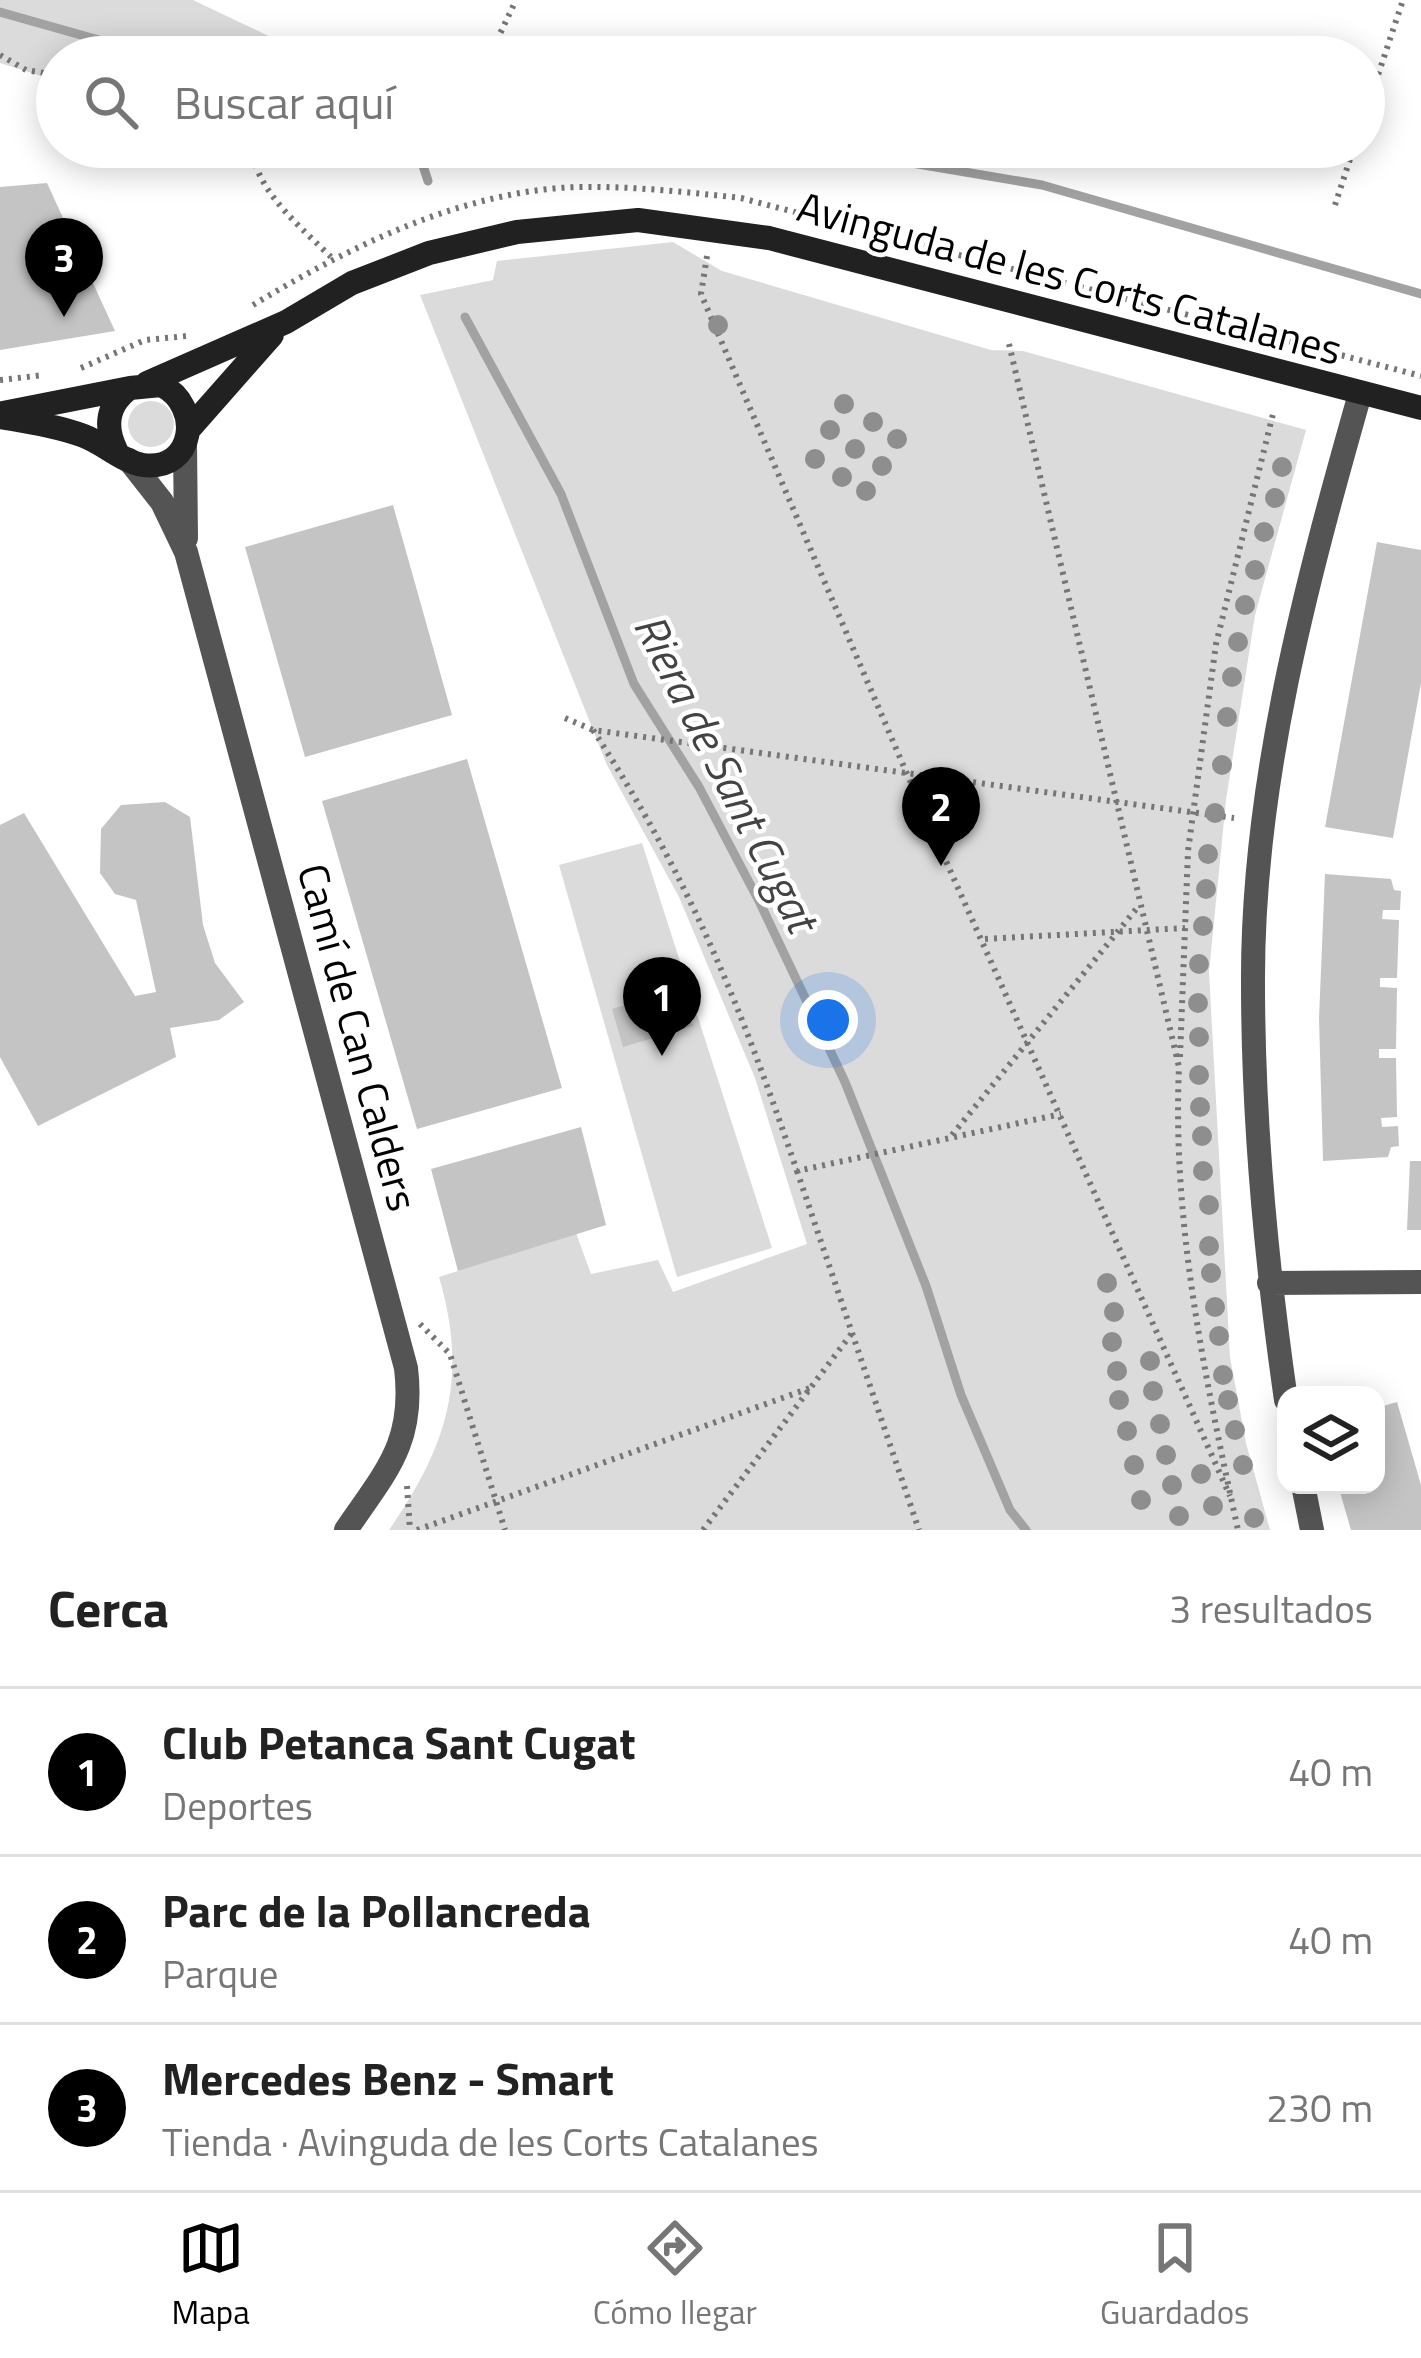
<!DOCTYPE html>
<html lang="es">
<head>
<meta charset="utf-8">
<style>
	body { margin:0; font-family:"Titillium Web",sans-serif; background:#f2f2f2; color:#222 }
	.controls { position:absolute; right:36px; bottom:36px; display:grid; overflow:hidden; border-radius:24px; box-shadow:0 6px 30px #0003 }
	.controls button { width:108px; height:108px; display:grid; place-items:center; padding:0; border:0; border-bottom:3px solid #e0e0e0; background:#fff; color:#222; font:60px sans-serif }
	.you { position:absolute; left:828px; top:1020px; width:42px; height:42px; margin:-30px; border:9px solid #fff; border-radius:50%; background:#1a73e8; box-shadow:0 0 0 18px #1a73e833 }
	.badge { display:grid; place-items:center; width:78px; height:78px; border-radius:50%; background:#000; color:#fff; font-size:39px; font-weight:700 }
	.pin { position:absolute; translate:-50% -99px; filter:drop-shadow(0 3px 6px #0008) }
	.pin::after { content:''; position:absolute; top:63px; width:42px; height:36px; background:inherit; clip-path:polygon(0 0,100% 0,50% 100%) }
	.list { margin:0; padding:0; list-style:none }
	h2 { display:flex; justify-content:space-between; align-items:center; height:156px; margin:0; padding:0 48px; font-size:51px }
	h2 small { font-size:39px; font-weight:400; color:#767676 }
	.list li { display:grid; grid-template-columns:78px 1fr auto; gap:36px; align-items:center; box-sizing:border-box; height:168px; padding:0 48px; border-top:3px solid #e0e0e0 }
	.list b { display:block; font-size:45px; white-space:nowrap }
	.list p { margin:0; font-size:39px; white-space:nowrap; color:#767676 }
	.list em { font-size:39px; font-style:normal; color:#767676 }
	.icon { flex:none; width:66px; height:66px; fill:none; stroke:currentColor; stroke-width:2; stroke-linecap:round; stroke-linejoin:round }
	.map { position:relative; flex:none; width:1421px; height:1530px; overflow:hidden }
	.search { position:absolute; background:#fff; box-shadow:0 6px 30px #0003; left:36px; right:36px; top:36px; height:132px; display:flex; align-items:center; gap:30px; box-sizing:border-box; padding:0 42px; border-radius:66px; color:#767676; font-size:45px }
	.sheet { height:660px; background:#fff }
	nav { display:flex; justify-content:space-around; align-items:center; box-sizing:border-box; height:168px; border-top:3px solid #e0e0e0; background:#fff; font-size:33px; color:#767676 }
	nav a { display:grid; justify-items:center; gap:6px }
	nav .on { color:#000 }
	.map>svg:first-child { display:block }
</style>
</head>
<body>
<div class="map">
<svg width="1421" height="1530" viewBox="0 0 1421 1530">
	<rect width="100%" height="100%" fill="#fff"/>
	<path fill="#dbdbdb" d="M0,0H193L277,40L335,57H57V81L0,63Z
		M673,242L722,271L991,350L1023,351L1306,430L1255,615L1226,800L1209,972L1230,1357L1246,1443L1270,1530H389C447,1446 469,1379 439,1277L576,1233L591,1274L658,1260L673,1292L807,1244L755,1078L679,897L607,765L420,295L493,280L497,261Z
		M128 424a23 23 0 1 1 46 0a23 23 0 1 1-46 0Z
		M642,843L772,1248L677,1277L559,865Z"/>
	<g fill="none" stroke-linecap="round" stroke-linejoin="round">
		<path stroke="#a2a2a2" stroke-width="9" d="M0,12L159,57
			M417,147L428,181
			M817,147L1042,185L1421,294
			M465,317L561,494L634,684L699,787L760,903L845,1082L926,1286L961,1395L1010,1510L1026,1530"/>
	</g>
	<path fill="#c4c4c4" d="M47,183L115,331L0,350V187Z
		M393,505L452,715L305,757L245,547Z
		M1377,542L1421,550V683L1393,838L1325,827Z
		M467,759L562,1088L417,1129L322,801Z
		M165,802L190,817L203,925L215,963L244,1002L219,1020L170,1028L176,1057L38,1126L0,1057V825L24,813L135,996L156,992L136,900L115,894L100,873L101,829L121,805Z
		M1325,874L1391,879L1394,890L1401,891L1400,910H1383L1382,919L1399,920L1397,978H1380V987L1397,988L1396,1049H1379V1058H1396L1397,1117L1381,1118L1382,1127L1398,1126L1399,1146L1391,1147L1388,1157L1323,1161L1319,1018Z
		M682,987L693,1026L623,1047L612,1009Z
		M581,1127L606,1225L458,1271L431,1169Z
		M1410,1161H1421V1230H1407Z
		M1397,1402L1421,1485V1530H1351L1338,1485H1376V1408Z"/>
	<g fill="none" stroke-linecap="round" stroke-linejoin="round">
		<path stroke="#767676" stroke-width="6" stroke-dasharray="3 6" stroke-linecap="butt" d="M0,55L26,70L57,75
			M489,57L516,0
			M1364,117L1403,0
			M253,147C252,188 305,231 332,258
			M1335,205L1354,147
			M707,256L701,294L907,774L1230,1496
			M253,305C349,247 461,191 577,187C632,186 686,192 741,198L1421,376
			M1009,344L1179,1067C1172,1223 1205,1378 1238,1530
			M81,368L145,340L187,336
			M0,380L44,375
			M565,718L593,730L1234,818
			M593,730C689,877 741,1007 797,1171L1061,1114
			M985,939L1185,928
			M1180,1057L1188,851L1216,644L1274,410
			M952,1135L1137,908
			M797,1171L919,1530
			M420,1324L450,1354L505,1530
			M407,1486L410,1530
			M417,1530L810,1388
			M703,1530L852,1333"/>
		<path stroke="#545454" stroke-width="24" d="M185,444L186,538
			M129,460L162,502L186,552L406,1368C415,1443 386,1471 346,1530
			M1269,1283L1421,1282
			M1286,1400C1266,1261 1253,1123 1253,983C1252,784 1306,584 1360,394
			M1303,1485L1312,1530"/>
		<path stroke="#212121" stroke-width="24" d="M147,383L286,322L352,283L429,253L517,232L638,220L769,238L1421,408
			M3,413L130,388
			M0,417C28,422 57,426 84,436C103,443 123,462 143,465C195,472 203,405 161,385L130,388C107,404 104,426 116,450
			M190,428L272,335"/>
	</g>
	<g fill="#8e8e8e">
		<circle cx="718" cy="325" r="10"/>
		<circle cx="844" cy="404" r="10"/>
		<circle cx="873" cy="422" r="10"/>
		<circle cx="830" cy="430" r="10"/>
		<circle cx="897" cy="439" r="10"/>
		<circle cx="855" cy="449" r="10"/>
		<circle cx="815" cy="459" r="10"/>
		<circle cx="882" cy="466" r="10"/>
		<circle cx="1282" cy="467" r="10"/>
		<circle cx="842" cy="477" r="10"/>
		<circle cx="866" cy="491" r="10"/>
		<circle cx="1275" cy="498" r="10"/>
		<circle cx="1264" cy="532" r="10"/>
		<circle cx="1255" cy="570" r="10"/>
		<circle cx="1245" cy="605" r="10"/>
		<circle cx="1238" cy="642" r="10"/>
		<circle cx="1232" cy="677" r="10"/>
		<circle cx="1227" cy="717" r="10"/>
		<circle cx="1222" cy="765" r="10"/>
		<circle cx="1215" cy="813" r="10"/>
		<circle cx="1208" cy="854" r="10"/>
		<circle cx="1206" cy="889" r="10"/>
		<circle cx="1203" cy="926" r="10"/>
		<circle cx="1199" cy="964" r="10"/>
		<circle cx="1198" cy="1003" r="10"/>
		<circle cx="1199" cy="1037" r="10"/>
		<circle cx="1199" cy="1075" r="10"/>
		<circle cx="1200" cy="1107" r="10"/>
		<circle cx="1202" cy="1136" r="10"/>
		<circle cx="1203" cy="1171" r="10"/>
		<circle cx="1209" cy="1205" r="10"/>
		<circle cx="1209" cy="1246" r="10"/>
		<circle cx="1211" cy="1273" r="10"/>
		<circle cx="1107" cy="1283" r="10"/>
		<circle cx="1215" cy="1307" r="10"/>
		<circle cx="1114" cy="1312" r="10"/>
		<circle cx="1219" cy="1336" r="10"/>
		<circle cx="1112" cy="1342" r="10"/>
		<circle cx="1150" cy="1361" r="10"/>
		<circle cx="1117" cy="1371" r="10"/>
		<circle cx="1223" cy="1375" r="10"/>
		<circle cx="1153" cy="1391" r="10"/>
		<circle cx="1119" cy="1400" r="10"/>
		<circle cx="1228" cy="1400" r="10"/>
		<circle cx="1160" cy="1424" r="10"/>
		<circle cx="1235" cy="1430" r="10"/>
		<circle cx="1127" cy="1431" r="10"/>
		<circle cx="1166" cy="1455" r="10"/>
		<circle cx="1134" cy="1465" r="10"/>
		<circle cx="1243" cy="1465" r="10"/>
		<circle cx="1201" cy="1474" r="10"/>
		<circle cx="1172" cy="1485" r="10"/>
		<circle cx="1141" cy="1500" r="10"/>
		<circle cx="1213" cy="1506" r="10"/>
		<circle cx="1179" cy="1516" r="10"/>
		<circle cx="1254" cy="1518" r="10"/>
	</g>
	<g text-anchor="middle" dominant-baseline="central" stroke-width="9" stroke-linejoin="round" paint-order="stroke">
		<g font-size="42" fill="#000" stroke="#fff">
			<text transform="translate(1070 277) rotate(15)">Avinguda de les Corts Catalanes</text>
			<text transform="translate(359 1037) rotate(75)">Camí de Can Calders</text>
		</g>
		<g font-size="45" font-style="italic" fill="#434343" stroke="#fff">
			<text transform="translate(727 772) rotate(63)">Riera de Sant Cugat</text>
		</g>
	</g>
</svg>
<div class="controls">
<button><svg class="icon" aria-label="layers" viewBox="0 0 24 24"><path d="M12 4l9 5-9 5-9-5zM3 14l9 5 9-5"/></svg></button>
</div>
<div class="you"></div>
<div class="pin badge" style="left:662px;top:1056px">1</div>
<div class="pin badge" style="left:941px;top:866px">2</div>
<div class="pin badge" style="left:64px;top:317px">3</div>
<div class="search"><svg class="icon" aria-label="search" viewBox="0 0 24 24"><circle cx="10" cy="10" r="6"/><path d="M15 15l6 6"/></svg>Buscar aquí</div>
</div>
<section class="sheet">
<h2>Cerca<small>3 resultados</small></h2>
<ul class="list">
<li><span class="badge">1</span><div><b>Club Petanca Sant Cugat</b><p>Deportes</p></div><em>40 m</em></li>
<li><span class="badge">2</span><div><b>Parc de la Pollancreda</b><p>Parque</p></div><em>40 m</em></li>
<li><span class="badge">3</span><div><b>Mercedes Benz - Smart</b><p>Tienda · Avinguda de les Corts Catalanes</p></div><em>230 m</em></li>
</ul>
</section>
<nav>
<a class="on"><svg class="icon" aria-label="map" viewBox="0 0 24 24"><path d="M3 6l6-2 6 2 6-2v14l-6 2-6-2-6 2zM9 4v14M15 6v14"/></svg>Mapa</a>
<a><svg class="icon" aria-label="directions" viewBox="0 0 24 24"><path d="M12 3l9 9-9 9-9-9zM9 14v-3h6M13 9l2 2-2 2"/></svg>Cómo llegar</a>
<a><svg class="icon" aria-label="saved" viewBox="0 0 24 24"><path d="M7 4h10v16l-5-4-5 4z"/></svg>Guardados</a>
</nav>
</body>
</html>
